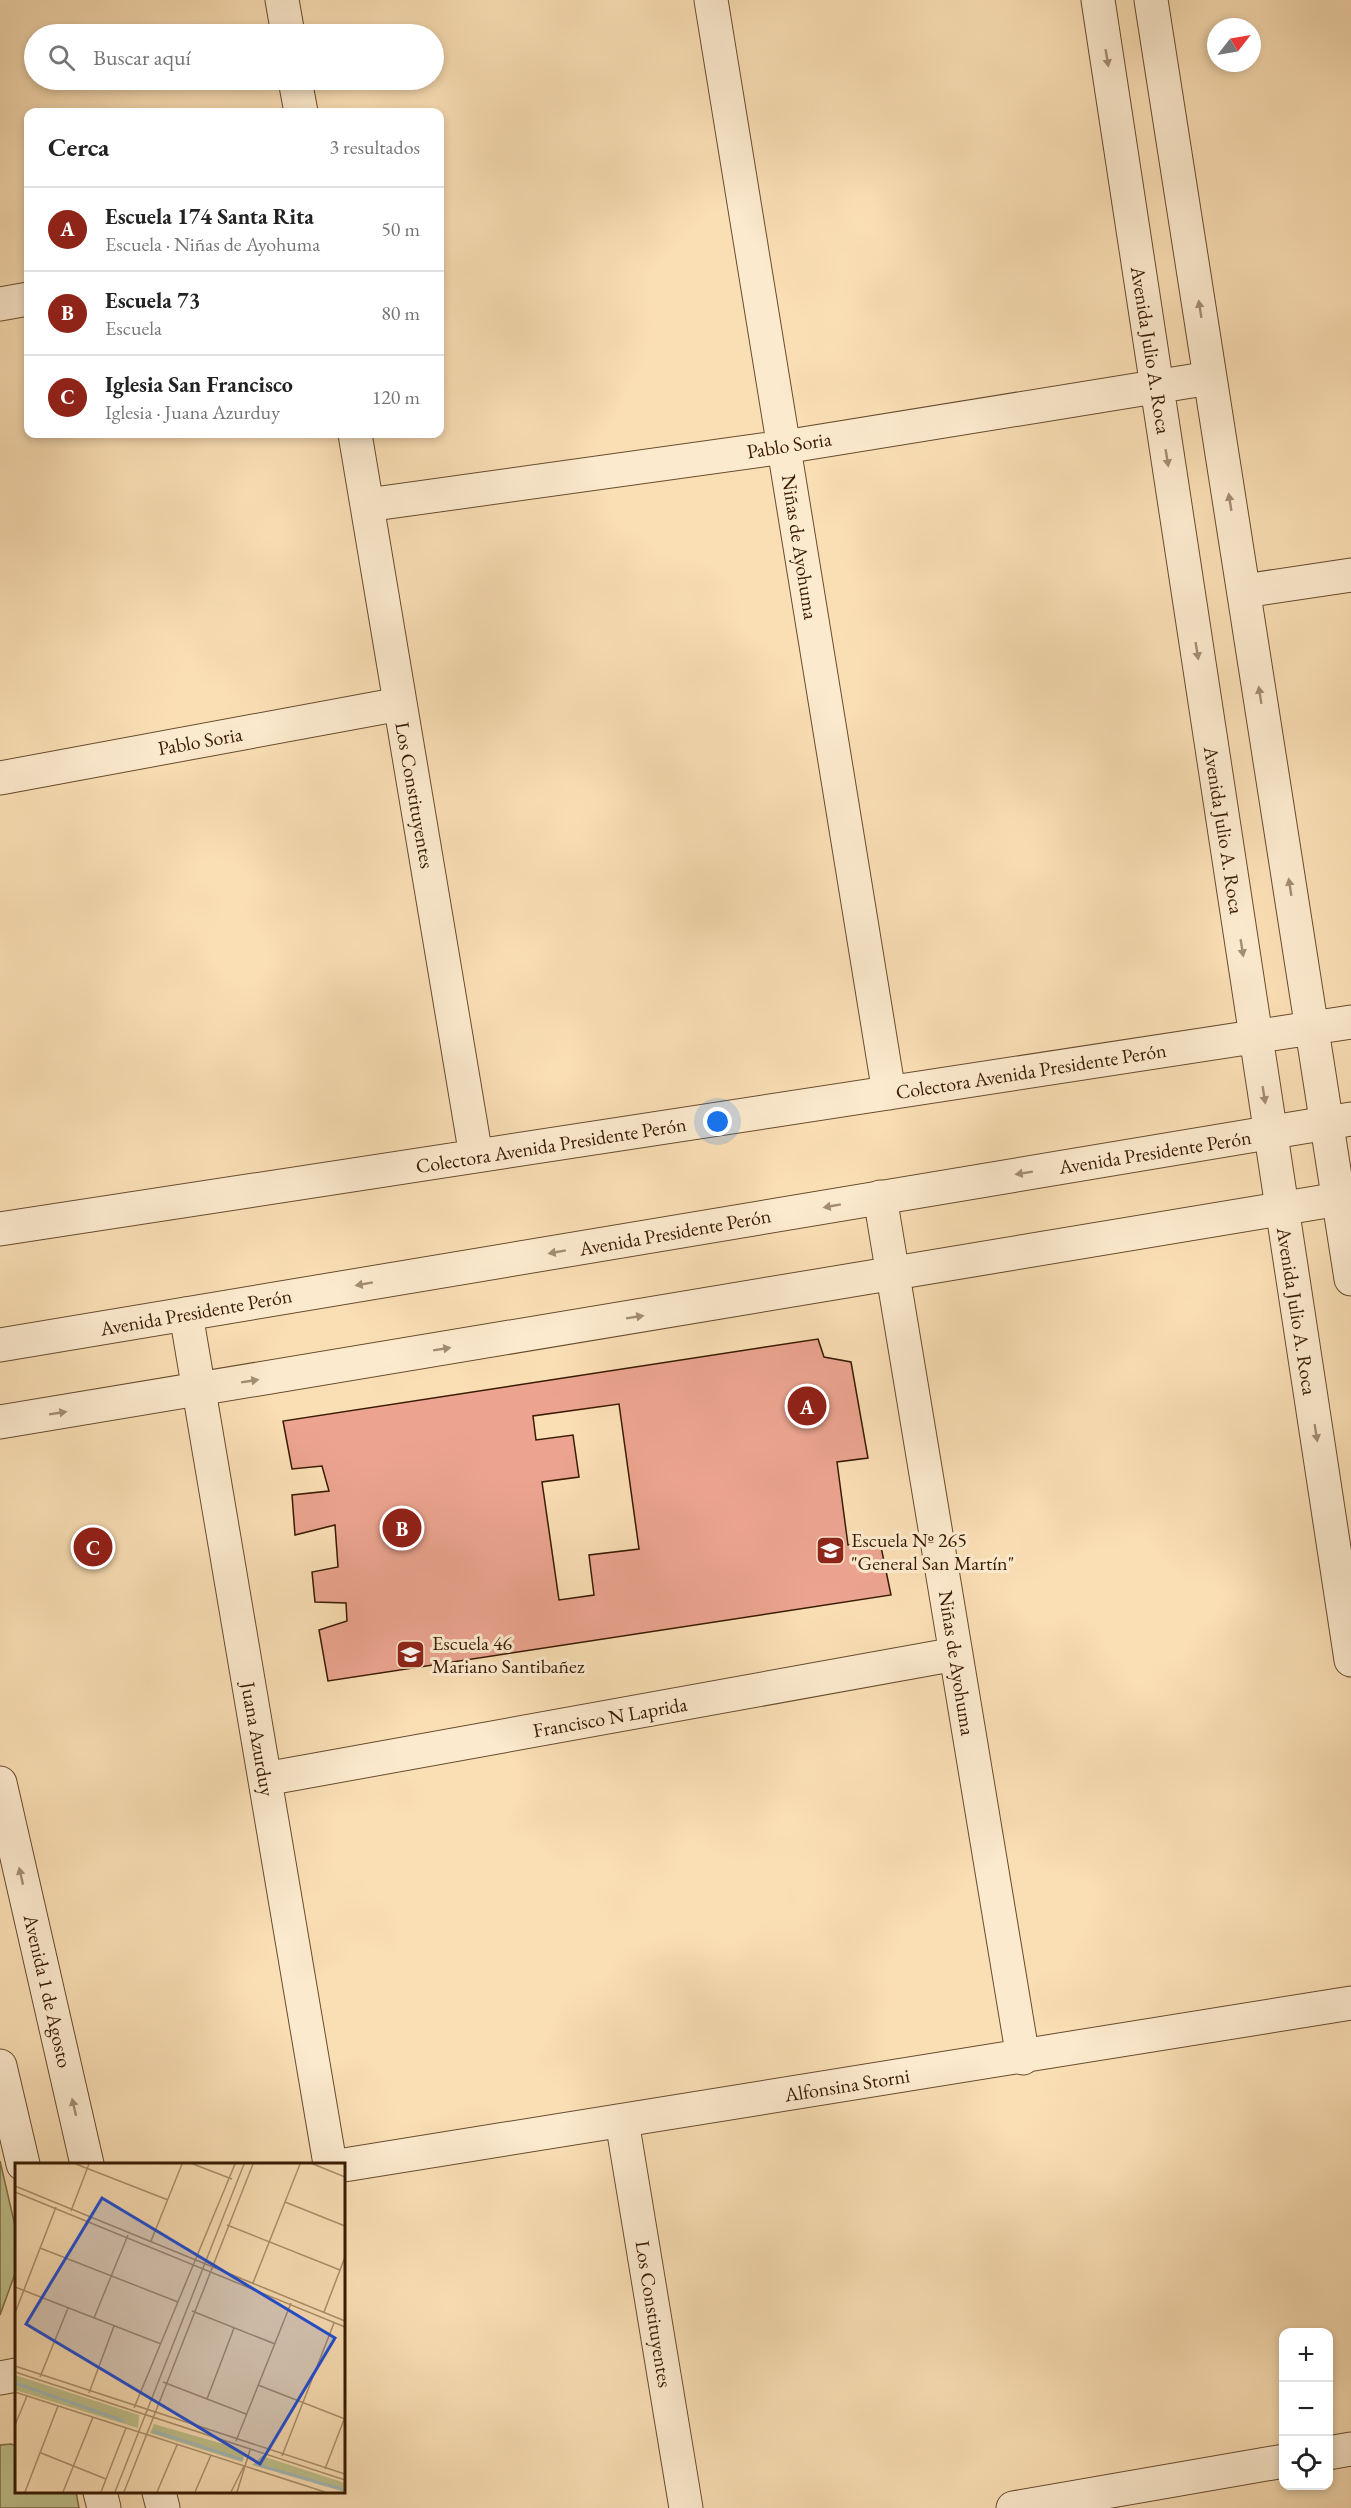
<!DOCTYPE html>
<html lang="es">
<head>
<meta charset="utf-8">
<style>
	body { margin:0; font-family:"EB Garamond",serif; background:#f6f6f6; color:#222 }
	.controls { position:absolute; right:18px; bottom:18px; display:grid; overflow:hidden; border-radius:12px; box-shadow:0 3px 9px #0003 }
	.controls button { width:54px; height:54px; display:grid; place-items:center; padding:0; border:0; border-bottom:2px solid #e0e0e0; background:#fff; color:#222; font:30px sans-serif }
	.compass { position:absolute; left:1207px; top:18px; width:54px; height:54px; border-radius:50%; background:#fff; box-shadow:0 3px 9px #0003; rotate:59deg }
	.you { position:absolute; left:718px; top:1122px; width:21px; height:21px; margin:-15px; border:4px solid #fff; border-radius:50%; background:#1a73e8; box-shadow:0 0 0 9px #1a73e833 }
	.badge { display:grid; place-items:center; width:39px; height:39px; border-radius:50%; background:#8f2418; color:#fff; font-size:20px; font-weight:700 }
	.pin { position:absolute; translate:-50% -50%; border:3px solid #fff; box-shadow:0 2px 6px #0006 }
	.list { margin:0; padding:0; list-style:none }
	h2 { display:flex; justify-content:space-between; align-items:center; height:78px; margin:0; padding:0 24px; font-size:26px }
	h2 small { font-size:20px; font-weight:400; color:#767676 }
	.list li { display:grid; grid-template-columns:39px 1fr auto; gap:18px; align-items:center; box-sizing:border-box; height:84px; padding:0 24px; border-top:2px solid #e0e0e0 }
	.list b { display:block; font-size:22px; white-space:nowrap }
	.list p { margin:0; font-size:20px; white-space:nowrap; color:#767676 }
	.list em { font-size:20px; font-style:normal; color:#767676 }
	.icon { flex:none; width:33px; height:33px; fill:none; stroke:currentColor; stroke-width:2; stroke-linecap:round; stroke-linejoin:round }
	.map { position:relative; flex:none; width:1351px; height:2508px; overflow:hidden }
	.search { position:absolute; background:#fff; box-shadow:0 3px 9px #0003; left:24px; top:24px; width:420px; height:66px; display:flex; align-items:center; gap:15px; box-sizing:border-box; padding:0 21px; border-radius:33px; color:#767676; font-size:22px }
	.panel { position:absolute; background:#fff; box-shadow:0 3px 9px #0003; left:24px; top:108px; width:420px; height:330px; border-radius:12px }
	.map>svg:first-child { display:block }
</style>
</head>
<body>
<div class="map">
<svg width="1351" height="2508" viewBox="0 0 1351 2508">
	<rect width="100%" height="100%" fill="#fadeb4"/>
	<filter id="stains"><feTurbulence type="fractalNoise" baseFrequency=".00333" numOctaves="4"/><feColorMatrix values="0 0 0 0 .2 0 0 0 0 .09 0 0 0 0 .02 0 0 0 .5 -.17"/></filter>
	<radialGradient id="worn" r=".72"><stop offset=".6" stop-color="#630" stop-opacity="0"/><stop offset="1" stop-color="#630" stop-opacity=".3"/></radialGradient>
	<path fill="#bfc18c" stroke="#7c6e47" stroke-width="1.5" d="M0,2161L16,2230V2271L0,2315Z
		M11,2444L16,2446V2492H76L79,2508H0V2445Z"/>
	<path fill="#eca490" stroke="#381b02" stroke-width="1.5" fill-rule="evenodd" d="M818,1339L824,1357L851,1362L868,1458L837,1462L848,1545L880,1542L891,1595L328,1681L319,1630L347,1621L346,1603L315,1602L312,1572L338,1567L335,1525L295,1535L292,1495L329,1491L322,1466L292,1469L283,1421ZM619,1404L639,1549L589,1555L594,1595L559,1600L542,1482L579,1477L573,1435L536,1440L533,1416Z"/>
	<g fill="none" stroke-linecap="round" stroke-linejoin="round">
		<defs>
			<path id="minor" d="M282,0L288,34
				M711,0L889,1093
				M1098,0L1351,1660
				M1151,0L1351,1279
				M295,80L301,112
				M0,304L28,299
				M355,434L476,1156
				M367,505L784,447L1210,378
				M1244,591L1351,575
				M0,778L400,704
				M880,1197L1023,2058
				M0,1229L1351,1022
				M186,1314L330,2164
				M265,1779L956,1654
				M0,1783L87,2164
				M0,2066L23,2164
				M622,2121L686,2508
				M344,2165L1351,2003
				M0,2378L16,2375
				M1328,2453L1351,2449
				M100,2492L104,2508
				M159,2492L163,2508
				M1013,2508L1284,2461"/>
			<path id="tertiary" d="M0,1345L1351,1119
				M0,1422L1351,1197"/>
		</defs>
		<use href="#minor" stroke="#684c2e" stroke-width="35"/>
		<use href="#tertiary" stroke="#684c2e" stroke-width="35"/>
		<use href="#minor" stroke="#fceace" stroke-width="33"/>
		<use href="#tertiary" stroke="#fceace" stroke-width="33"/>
	</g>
	<defs><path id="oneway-solid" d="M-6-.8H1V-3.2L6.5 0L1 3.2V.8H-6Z" transform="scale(1.5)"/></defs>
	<g fill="#a48d72">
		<use href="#oneway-solid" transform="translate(1107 58) rotate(81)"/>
		<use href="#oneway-solid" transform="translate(1200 309) rotate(-99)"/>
		<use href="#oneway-solid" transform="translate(1167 458) rotate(81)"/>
		<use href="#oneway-solid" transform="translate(1230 502) rotate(-99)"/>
		<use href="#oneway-solid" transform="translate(1197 651) rotate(81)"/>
		<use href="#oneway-solid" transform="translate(1260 695) rotate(-99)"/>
		<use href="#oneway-solid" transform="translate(1290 887) rotate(-99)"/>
		<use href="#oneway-solid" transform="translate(1242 948) rotate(81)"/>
		<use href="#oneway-solid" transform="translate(1264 1095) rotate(81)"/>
		<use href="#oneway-solid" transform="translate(1024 1173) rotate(171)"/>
		<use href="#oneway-solid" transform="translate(832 1206) rotate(170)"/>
		<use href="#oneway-solid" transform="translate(557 1252) rotate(170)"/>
		<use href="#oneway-solid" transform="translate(364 1284) rotate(170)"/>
		<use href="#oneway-solid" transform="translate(635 1317) rotate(-9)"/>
		<use href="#oneway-solid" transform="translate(442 1349) rotate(-9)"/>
		<use href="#oneway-solid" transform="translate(250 1381) rotate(-9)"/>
		<use href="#oneway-solid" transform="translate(58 1413) rotate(-9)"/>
		<use href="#oneway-solid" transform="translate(1316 1433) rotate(81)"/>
		<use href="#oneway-solid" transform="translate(21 1876) rotate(-103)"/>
		<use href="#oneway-solid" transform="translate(74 2107) rotate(-103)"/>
	</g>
	<defs>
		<symbol id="school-square" viewBox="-11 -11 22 22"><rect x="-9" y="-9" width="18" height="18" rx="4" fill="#8f2418" stroke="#fceace"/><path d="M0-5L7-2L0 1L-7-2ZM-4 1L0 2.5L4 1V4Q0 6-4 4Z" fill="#fff"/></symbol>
	</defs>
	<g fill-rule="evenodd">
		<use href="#school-square" x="814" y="1534" width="33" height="33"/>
		<use href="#school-square" x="394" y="1638" width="33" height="33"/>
	</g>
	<g text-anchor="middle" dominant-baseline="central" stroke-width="6" stroke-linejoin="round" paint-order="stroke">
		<g font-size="20" fill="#381b02" stroke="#fceace">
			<text transform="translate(1151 350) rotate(81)">Avenida Julio A. Roca</text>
			<text transform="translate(789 445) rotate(-9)">Pablo Soria</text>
			<text transform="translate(800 547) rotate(81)">Niñas de Ayohuma</text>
			<text transform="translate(200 741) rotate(-10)">Pablo Soria</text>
			<text transform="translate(415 795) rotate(80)">Los Constituyentes</text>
			<text transform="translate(1224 830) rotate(81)">Avenida Julio A. Roca</text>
			<text transform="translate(1031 1071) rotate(-9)">Colectora Avenida Presidente Perón</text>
			<text transform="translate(551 1145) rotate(-9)">Colectora Avenida Presidente Perón</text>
			<text transform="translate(1155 1152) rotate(-9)">Avenida Presidente Perón</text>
			<text transform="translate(675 1232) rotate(-10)">Avenida Presidente Perón</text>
			<text transform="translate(1297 1311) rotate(81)">Avenida Julio A. Roca</text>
			<text transform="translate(196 1312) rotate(-10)">Avenida Presidente Perón</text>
			<text transform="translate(957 1663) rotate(81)">Niñas de Ayohuma</text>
			<text transform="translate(610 1717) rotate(-10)">Francisco N Laprida</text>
			<text transform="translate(258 1739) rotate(80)">Juana Azurduy</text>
			<text transform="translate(48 1991) rotate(77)">Avenida 1 de Agosto</text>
			<text transform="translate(847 2085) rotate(-9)">Alfonsina Storni</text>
			<text transform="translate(654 2314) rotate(81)">Los Constituyentes</text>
		</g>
		<g font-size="20" fill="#381b02" stroke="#fceace" text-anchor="start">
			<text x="851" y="1540">Escuela Nº 265<tspan x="851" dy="23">"General San Martín"</tspan></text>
			<text x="432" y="1643">Escuela 46<tspan x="432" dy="23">Mariano Santibañez</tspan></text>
		</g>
	</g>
	<g transform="translate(15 2163)">
		<rect width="330" height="330" fill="#fadeb4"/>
		<path d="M0,212L124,252L123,265L0,227ZM139,261L222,285L229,293L227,299L135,270ZM247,293L330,320V329L237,302Z" fill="#bfc18c"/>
		<path fill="none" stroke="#a2b9b8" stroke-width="3" d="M0,220L109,258M138,268L228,297M240,301L330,327"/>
		<path fill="none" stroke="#ac906d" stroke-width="1.5" d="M61,1L153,37M178,1L217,16M298,1L330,14M0,23L330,158M0,29L330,164M270,39L330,63M56,48L74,1M212,62L325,107M136,78L167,1M25,85L163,139M238,120L285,1M0,124L146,181M177,148L260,181M309,149L330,94M0,150L41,44M79,155L113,72M0,203L330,311M0,209L330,317M25,214L53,145M148,219L231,251M243,222L330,256M0,229L310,329M74,230L99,163M192,236L219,165M119,245L220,1M0,262L12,233M221,278L276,140M26,290L91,316M267,293L319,160M310,306L330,254M10,329L43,243M48,329L78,254M86,329L111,265M100,329L229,1M109,329L238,1M142,329L162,282M180,329L196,292M216,329L229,303M222,329L235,287"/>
		<path fill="#1d4ed8" fill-opacity="0.15" stroke="#1d4ed8" stroke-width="3" d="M87,35L320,175L245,301L11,161Z"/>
		<rect width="330" height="330" fill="none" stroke="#381b02" stroke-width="3"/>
	</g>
	<rect width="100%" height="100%" filter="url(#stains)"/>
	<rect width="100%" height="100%" fill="url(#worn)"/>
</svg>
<div class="controls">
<button>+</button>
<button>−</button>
<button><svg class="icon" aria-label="locate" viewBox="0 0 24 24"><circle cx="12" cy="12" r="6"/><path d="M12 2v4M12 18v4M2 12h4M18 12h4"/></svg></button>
</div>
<svg class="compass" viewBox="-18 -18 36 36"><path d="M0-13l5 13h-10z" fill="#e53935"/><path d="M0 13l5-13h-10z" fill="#767676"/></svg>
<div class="you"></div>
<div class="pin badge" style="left:807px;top:1406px">A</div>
<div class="pin badge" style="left:402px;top:1528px">B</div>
<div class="pin badge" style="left:93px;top:1547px">C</div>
<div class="search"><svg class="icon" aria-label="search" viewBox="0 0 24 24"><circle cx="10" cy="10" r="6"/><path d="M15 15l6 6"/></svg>Buscar aquí</div>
<section class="panel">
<h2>Cerca<small>3 resultados</small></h2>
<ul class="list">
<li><span class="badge">A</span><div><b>Escuela 174 Santa Rita</b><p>Escuela · Niñas de Ayohuma</p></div><em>50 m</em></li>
<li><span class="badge">B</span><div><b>Escuela 73</b><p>Escuela</p></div><em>80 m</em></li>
<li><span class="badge">C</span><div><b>Iglesia San Francisco</b><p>Iglesia · Juana Azurduy</p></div><em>120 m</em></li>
</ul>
</section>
</div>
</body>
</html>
